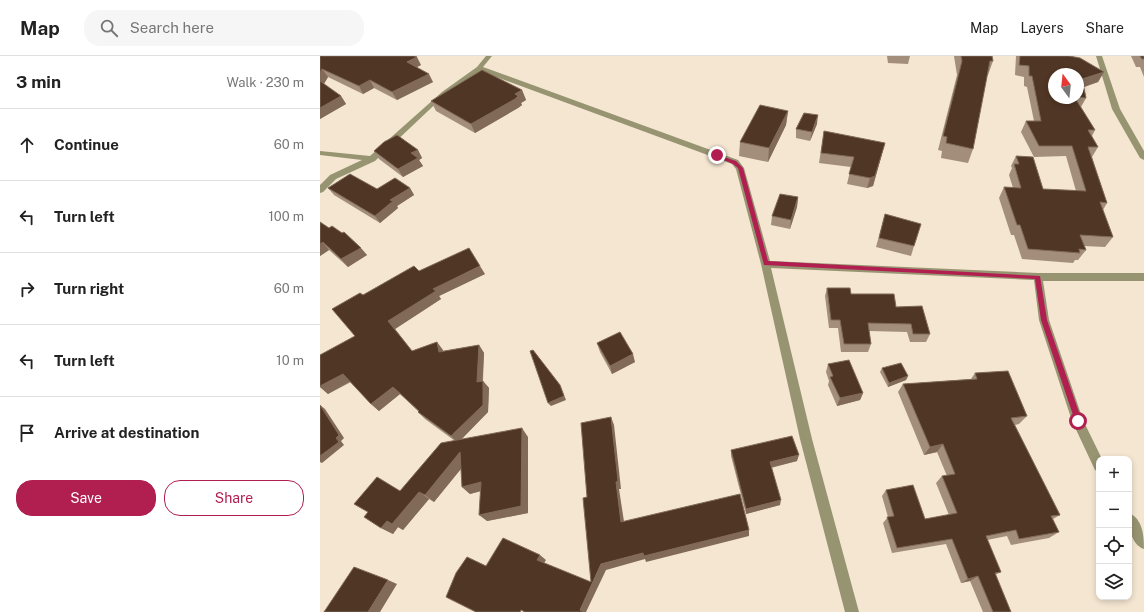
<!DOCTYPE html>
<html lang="en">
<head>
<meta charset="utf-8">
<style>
	body { margin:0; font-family:"Public Sans",sans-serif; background:#f6f6f6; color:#222 }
	.controls { position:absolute; right:12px; bottom:12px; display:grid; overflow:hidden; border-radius:8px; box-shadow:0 2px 6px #0003 }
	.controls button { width:36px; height:36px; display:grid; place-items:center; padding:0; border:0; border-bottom:1px solid #e0e0e0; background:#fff; color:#222; font:20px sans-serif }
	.compass { position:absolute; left:728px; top:12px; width:36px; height:36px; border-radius:50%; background:#fff; box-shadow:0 2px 6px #0003; rotate:345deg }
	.stop { position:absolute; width:12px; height:12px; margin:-9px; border:3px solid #b01f50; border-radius:50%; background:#fff }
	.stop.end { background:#b01f50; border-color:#fff; box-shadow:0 1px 4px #0008 }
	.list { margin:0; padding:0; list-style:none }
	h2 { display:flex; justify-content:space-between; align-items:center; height:52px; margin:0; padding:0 16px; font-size:17px }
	h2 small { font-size:13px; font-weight:400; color:#767676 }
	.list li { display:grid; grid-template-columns:26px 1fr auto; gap:12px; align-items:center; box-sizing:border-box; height:72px; padding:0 16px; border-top:1px solid #e0e0e0 }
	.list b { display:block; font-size:15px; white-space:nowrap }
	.list em { font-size:13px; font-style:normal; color:#767676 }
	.actions { display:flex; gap:8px; padding:12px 16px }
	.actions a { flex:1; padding:9px 0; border:1px solid #b01f50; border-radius:16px; text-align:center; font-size:14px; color:#b01f50 }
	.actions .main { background:#b01f50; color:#fff }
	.icon { flex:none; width:22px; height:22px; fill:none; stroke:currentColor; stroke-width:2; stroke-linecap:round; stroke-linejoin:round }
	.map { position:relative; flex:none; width:824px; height:556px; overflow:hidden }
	header { display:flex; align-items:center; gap:24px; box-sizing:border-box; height:56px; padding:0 20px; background:#fff; border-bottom:1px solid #e0e0e0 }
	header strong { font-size:19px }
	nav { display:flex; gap:22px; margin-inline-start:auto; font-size:14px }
	.search { width:280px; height:36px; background:#f6f6f6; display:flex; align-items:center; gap:10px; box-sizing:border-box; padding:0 14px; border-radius:16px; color:#767676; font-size:15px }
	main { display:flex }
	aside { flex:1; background:#fff }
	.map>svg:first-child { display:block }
</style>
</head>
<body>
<header>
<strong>Map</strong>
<div class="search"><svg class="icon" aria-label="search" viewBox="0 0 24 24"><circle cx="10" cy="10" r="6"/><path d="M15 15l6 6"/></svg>Search here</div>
<nav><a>Map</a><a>Layers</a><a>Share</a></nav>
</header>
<main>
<aside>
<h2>3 min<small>Walk · 230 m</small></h2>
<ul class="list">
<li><svg class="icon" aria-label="ahead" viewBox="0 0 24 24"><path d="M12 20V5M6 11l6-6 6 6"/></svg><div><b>Continue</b></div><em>60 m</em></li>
<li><svg class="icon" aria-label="left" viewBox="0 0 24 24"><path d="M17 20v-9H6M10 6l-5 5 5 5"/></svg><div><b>Turn left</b></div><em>100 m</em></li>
<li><svg class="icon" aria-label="right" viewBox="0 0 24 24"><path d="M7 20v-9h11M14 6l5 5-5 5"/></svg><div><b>Turn right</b></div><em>60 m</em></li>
<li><svg class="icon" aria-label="left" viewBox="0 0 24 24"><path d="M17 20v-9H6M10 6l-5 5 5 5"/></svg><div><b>Turn left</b></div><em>10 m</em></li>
<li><svg class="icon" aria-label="arrive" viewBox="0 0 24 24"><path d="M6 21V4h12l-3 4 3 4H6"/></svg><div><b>Arrive at destination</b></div></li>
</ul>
<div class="actions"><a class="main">Save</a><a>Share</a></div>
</aside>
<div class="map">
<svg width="824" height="556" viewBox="0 0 824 556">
	<rect width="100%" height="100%" fill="#f4e6d1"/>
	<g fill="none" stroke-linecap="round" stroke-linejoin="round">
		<path fill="#979472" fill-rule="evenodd" d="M166,0H172L163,11L418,104L424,112L450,205L718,217H824V225H723L729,264L763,364L782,403H779V416L775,414L752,365L719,264L714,224L451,212L492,383L539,556H525L480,383L441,208L416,113L412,108L160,15L126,38L55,105L16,123L3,136L0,137V129L10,119L42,104L0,99V95L50,100L122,36L157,11Z
			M776,0H782L800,53L824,95V104L820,102L792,53Z
			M809,457C823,463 824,480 824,493C810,488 809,470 809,457Z"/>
	</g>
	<path fill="#a28e7a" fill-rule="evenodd" d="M0,0L101,9L97,11L113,26L77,44L54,32L43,38L8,21L4,28L21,40L26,48L0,63Z
		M567,0H590L588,8L568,7Z
		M634,0H672L673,5L668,19H667L653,93L648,107L621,102L622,95L618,94L637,19Z
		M696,0H749L784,16L778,26L764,31L766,42L761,51L775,74L772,80L778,91L772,101L787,147L783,154L793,181L785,191L764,190L766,194L758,204H755L753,207L702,203L694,179H691L679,142L684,131L693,132L689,119L692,112L691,110L696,100L723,133L756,135L746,100L714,101L701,76L706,65H714L707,31L704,30V21L695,19ZM758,18V42H734Z
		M811,0H824V21L820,11H816Z
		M202,34L206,44L201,47L202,49L198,52L155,77L116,55L111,45Z
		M468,55L466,69L448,106L419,100L420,86Z
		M497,68L490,85L476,82V73Z
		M504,75L565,87L553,130L547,132L527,128L531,111L499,107Z
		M98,94L102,102L99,104L103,110L83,121L59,103L54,95Z
		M8,132L57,133L90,132L94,139L77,150L78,152L60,167L14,139Z
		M478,141L477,151L470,173L451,169L452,160Z
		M565,158L594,190L591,200L556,191Z
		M0,166L47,199L28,211L9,194L0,200Z
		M99,215L165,218L119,240L121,243L75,273L92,295L117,286L123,295L159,289L164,297L163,325L169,332L168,356L141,383L208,381V457L167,465L160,435L150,438L142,431L141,413L114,446L109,443L83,474L78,471L73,478L61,472L80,435L135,385L105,363L98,356H99L80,338L59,355L51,348L31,326L8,338L0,331V299L35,280L43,239Z
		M507,232L531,238L576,251L610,278L606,286H590L587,276L549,275L551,288L548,296H521L518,272H509L505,240Z
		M277,287L315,306L292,318L280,296Z
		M508,308L543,337L540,344L517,350L508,329L509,325L506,316Z
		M562,312L588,320L586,324L568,331L560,316Z
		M655,317L707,360L699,368L695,369L740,459L733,463L739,476L729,482L691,489L687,480L667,484L681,516L675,519L691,556H663L650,525L641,527L626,488L572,497L563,467L568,461L562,440L566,434L605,463L629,459L616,427L622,420H627L617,396L604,399L578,336L583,328L651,323Z
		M411,394L477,405L451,412L460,449L426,458L411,400Z"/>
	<path fill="#816b58" d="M97,1L101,9L91,14L87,6Z
		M2,13L8,21L2,31L0,28V17Z
		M784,16L778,26L758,33L762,23Z
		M109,18L113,26L77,44L72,36Z
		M50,24L54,32L43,38L39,30Z
		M202,34L206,44L201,47L202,49L198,52L155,77L151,68Z
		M21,40L26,48L0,63V52Z
		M468,55L466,69L448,106L449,92Z
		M498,59L497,68L490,85L492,76Z
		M565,87L553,130L547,132L550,122Z
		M98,94L102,102L99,104L103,110L83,121L78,113L91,97Z
		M90,132L94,139L77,150L78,152L60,167L55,160L70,144Z
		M478,141L477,151L470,173L471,164Z
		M3,186L9,194L0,200V188Z
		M41,192L47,199L28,211L21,203Z
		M160,210L165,218L119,240L121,243L75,273L98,303L68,265L113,233Z
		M117,286L123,294L125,303L119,296Z
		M159,289L164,297L162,333L157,326Z
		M313,298L315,306L292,318L290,310Z
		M23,318L31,325L8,338L0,331V330Z
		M588,320L586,324L568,331L569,327Z
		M163,325L169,332L168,356L138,387L131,380Z
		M240,329L246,344L231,350L228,347Z
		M73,331L80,338L59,355L51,348Z
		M543,337L540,344L517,350L520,342Z
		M0,349L5,353L24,382L21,385L24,389L2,407L0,406V400L16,382Z
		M291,361L294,369L301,433H299L305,472L301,466L296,426Z
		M202,372L208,381V457L167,465L159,459Z
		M623,388L617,396L604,399L610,391Z
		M140,396L148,404L114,446L105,439Z
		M479,399L477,405L449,412L450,406Z
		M161,426L169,433L150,438L142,431Z
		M99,436L109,443L83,474L78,471L73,478L61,472L67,465Z
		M461,444L460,449L426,458V453Z
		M429,474V480L326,506L325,503L286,514L266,556H262L260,554L281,508L323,497Z
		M220,499L226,504L223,509L217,504Z
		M658,520L650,525L641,527L648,523Z
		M68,524L77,528L60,556H48Z"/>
	<path fill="#503624" stroke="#816b58" d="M0,0H94L97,1L87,6L109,18L72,36L50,24L39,30L2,13L0,17Z
		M641,0H672L673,5H670L653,93L626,87L627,81L623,80L642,5Z
		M700,0H749L760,2L784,16L762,23L766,42L758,41V18H734V42H755L775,74H768L778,91H768L787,147L780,146L793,181L760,179L766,194L759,193L760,197L708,193L700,169H697L684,131L701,132L694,108H699L696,100L713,101L723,133L766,135L752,90H719L706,65H721L712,20H709V10L699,9Z
		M820,0H824V3H822Z
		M162,14L202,34L195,38L198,40L195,43L151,68L111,45Z
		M0,25L21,40L0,52Z
		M440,49L468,55L449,92L420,86Z
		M484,57L498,59L492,76L476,73Z
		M504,75L565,87L555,120L550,122L529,118L534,101L501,97Z
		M77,79L98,94L91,97L98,102L78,113L54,95L64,86Z
		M30,118L57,133L75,122L90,132L70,144L73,145L55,160L8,132Z
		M460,138L478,141L471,164L452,160Z
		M565,158L601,168L594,190L559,182Z
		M0,166L9,172L12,170L22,177L24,176L41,192L21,203L3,186L0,188Z
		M149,192L160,210L113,233L116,235L68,265L92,295L117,286L119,296L159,289L157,326L163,325V349L131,380L98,356L99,355L73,331L51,348L23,318L0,330V299L35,280L12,253L40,237L43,239L94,210L99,215Z
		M507,232H530L531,238H574L576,251L602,250L610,278H593L591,268L548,267L551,288H524L520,264H511Z
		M300,276L313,298L290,310L277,287Z
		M213,294L240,329L244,340L228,347L210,295Z
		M529,304L543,337L520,342L510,321L513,320L508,308Z
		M581,307L588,320L569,327L562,312Z
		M688,315L707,360L691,362L740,459L731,460L739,476L699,483L696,474L666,480L681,516L675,517L691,556H673L658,520L648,523L632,483L577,492L567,461L574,460L566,434L593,429L605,463L637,457L622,420L635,418L623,388L610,391L583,328L657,323L655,317Z
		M0,349L19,379L16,382L19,386L0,400Z
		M291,361L298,425L296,426L301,466L420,438L429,474L324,500L323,497L281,508L260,554L263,556H205L201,554L200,556H156L126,541L136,517L147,501L166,510L183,482L220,499L217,504L271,526L263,442L267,441L261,367Z
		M202,372L201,450L159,459L161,426L142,431L140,396L105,439L99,436L72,468L67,465L61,472L44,461L48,456L34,448L57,421L80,435L121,387Z
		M472,380L479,399L450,406L461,444L426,453L411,394Z
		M34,511L68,524L48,556H4Z"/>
	<path fill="#b01f50" d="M395,98L416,105L423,112L448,205L720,220L727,264L762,365L761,368L758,369L755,365L721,264L715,223L444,209L418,112L413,108L395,100Z"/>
</svg>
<div class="controls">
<button>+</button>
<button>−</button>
<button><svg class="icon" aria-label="locate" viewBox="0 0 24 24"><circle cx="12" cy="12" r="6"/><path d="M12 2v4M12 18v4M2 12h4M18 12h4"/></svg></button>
<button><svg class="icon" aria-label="layers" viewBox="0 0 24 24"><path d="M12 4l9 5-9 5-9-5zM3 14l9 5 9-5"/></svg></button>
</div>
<svg class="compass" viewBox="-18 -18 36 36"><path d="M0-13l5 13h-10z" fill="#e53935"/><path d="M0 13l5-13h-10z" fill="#767676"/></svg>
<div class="stop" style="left:758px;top:365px"></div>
<div class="stop end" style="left:397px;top:99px"></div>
</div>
</main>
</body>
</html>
